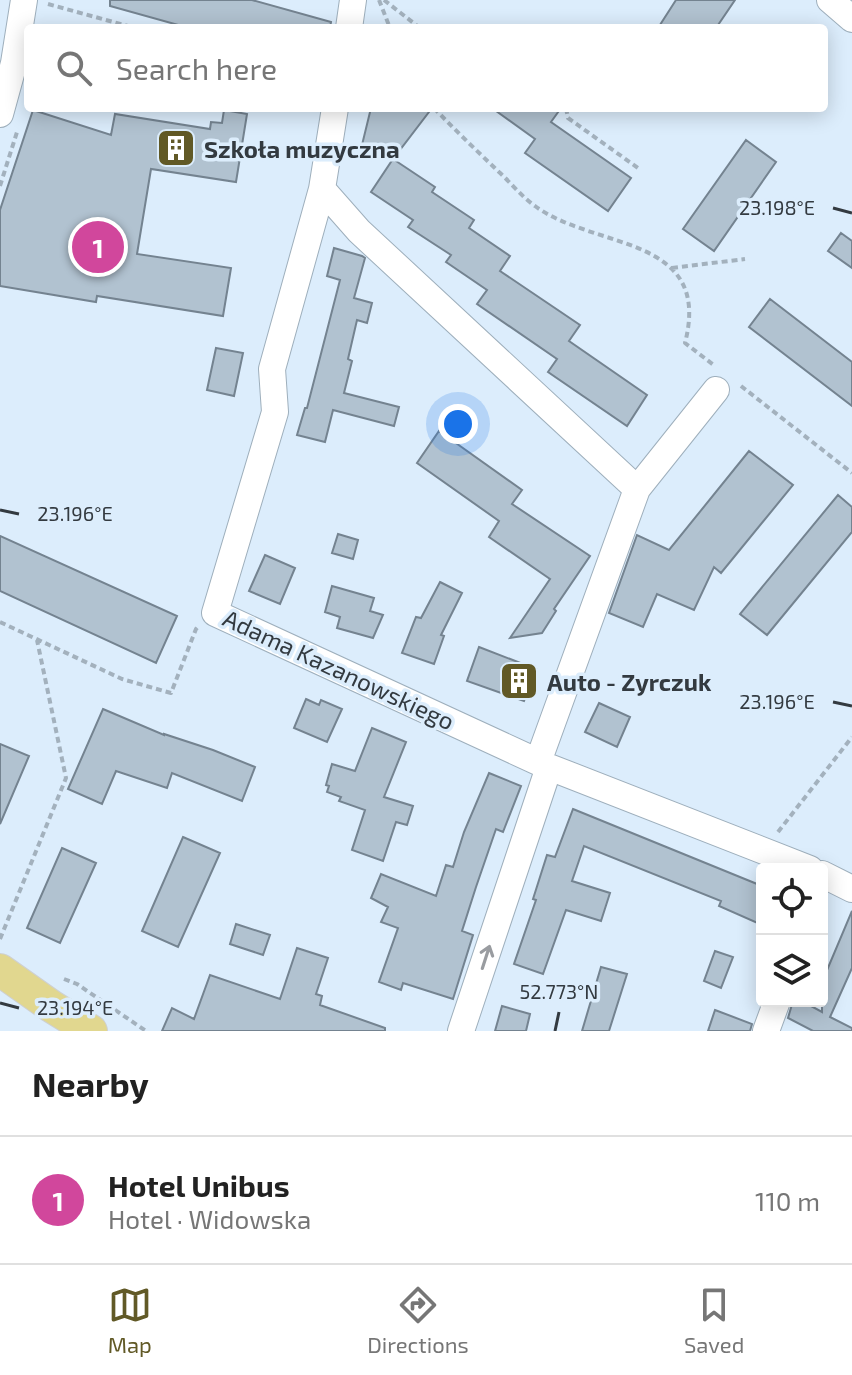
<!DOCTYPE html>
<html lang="en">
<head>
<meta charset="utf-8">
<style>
	body { margin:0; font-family:"Exo 2",sans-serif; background:#f6f6f6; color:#222 }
	.controls { position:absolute; right:24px; bottom:24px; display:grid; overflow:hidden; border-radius:8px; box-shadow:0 4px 20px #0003 }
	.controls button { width:72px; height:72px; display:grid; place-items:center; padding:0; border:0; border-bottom:2px solid #e0e0e0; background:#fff; color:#222; font:40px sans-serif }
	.you { position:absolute; left:458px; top:424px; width:28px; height:28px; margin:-20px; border:6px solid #fff; border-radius:50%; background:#1a73e8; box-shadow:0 0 0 12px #1a73e833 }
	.badge { display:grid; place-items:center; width:52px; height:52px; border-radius:50%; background:#615926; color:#fff; font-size:26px; font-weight:700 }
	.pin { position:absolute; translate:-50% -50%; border:4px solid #fff; box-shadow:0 2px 8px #0006 }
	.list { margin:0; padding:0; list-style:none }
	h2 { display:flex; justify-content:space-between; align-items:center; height:104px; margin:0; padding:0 32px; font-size:34px }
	h2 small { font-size:26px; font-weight:400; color:#767676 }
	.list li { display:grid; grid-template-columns:52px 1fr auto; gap:24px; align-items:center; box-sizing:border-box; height:128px; padding:0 32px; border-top:2px solid #e0e0e0 }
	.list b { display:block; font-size:30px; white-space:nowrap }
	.list p { margin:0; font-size:26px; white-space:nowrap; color:#767676 }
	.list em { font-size:26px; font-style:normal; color:#767676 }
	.icon { flex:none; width:44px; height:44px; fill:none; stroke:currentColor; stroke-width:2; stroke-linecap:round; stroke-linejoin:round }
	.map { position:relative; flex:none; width:852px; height:1031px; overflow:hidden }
	.search { position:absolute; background:#fff; box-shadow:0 4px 20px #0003; left:24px; right:24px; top:24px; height:88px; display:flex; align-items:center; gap:20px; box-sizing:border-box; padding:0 28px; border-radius:8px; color:#767676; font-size:30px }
	.sheet { height:232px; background:#fff }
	nav { display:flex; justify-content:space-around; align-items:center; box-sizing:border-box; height:112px; border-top:2px solid #e0e0e0; background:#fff; font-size:22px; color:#767676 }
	nav a { display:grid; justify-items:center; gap:4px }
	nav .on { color:#615926 }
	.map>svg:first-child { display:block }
</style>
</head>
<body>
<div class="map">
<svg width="852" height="1031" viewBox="0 0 852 1031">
	<rect width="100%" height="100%" fill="#dcedfc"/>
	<path fill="#b1c2d0" stroke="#748390" stroke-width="2" d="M110,0H252L331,22L330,28H189L110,6Z
		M676,0H735L716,28H658Z
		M371,108H432L393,159L361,149Z
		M492,108H561L551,122L631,178L608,211L525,153L535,139Z
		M33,110L111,135L115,114L210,129L211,122L222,123L224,110L247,114L236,182L151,169L137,254L231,268L223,316L97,296L96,302L0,286V210Z
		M746,140L776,162L714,251L683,229Z
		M393,159L435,187L432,192L474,220L469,228L510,256L500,271L580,325L569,341L647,395L627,426L548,372L557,359L477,304L487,290L446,262L451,255L408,227L413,220L371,192Z
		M841,233L852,241V268L828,251Z
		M334,248L362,256L365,258L354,298L372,303L367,323L357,320L348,359L352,361L344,393L399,407L394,426L333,410L325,442L297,435L305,408H307L340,280L327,276Z
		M770,299L852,362V406L749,327Z
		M216,348L243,353L234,396L207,390Z
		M439,431L522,490L512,504L590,556L554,609L556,611L542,633L510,638L550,579L489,537L499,521L417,463Z
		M749,451L793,485L721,573L714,567L694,610L657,594L643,627L609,613L637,535L669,550Z
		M838,495L852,507V532L767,635L740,614Z
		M338,534L358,540L353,559L332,553Z
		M0,536L177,616L156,663L0,591Z
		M265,555L295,568L280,604L249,591Z
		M440,582L462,593L441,635L444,636L434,664L402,653L416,617L421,618Z
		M332,586L374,598L370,611L383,615L373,638L337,628L340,617L325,612Z
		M479,647L536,669L524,701L467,681Z
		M306,699L319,705L321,700L342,709L327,742L294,728Z
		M599,703L630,717L617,747L585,732Z
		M103,709L164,735V734L213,750L255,767L242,801L172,773L167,788L116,771L102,804L68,789Z
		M372,728L406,742L384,797L413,806L407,825L396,822L383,861L352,850L365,810L339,801L341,797L327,792L329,786L326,785L332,764L355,771Z
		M0,744L29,756L0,824Z
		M489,773L521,786L503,832L496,829L476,887L462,931L473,935L453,999L403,983L401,990L379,982L398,928L381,922L388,907L371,898L381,874L436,896L446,865L453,867L464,832Z
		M573,809L762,886V925L719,906L721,901L584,846L572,881L610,893L601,921L566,910L543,974L514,964L536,900L533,899L547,855L555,857Z
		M183,837L220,853L178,947L142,931Z
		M62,848L96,863L60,943L27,928Z
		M852,911V968L830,1017L852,1028V1031H813L788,1018L793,1001H802L822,1012V982Z
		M236,924L270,935L263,955L230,944Z
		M297,948L328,958L316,994L322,996L320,1005L385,1028V1031H162L172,1008L194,1019L210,975L280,999Z
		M715,951L733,957L721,988L704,981Z
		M601,967L627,974L609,1031H582Z
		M502,1006L530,1014L526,1031H495Z
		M715,1010L752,1024L750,1031H708Z"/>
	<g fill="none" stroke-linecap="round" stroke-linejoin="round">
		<defs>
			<path id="minor" d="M830,0L852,19
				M349,28L353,0
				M335,108L322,189L272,369L275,412L215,613L549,767L810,869
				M0,114L14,63L24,0
				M322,189L359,231L637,489
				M538,762L637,489L716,390
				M822,874L852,889
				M461,1031L549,767
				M766,1031L777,1001"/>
			<path id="major" d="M0,970L51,1006L91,1031"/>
		</defs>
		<use href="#minor" stroke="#9eafbc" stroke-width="28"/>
		<use href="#major" stroke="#ced0d1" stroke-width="34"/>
		<path stroke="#a3b1bd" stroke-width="4" stroke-dasharray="6 4" stroke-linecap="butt" d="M379,0L390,28
			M384,0L420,28
			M48,4L135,28
			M434,108C455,130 477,151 499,172C511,183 522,197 535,206C594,250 713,234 685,343L715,366
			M566,108L568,118L638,168
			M0,186L17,132
			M672,268L745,259
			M741,386L852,473
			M0,622L122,679L171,693L196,629L198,627
			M778,832L852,737
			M0,939L66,778L37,640
			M64,979L77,984L146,1031"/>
		<use href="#minor" stroke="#fff" stroke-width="26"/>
		<use href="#major" stroke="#e1d78f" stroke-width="32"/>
	</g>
	<defs><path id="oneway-shaft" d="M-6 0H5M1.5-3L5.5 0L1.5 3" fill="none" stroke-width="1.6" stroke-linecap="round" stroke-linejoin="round" transform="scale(2)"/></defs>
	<use stroke="#999ca0" href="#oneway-shaft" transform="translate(486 957) rotate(-72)"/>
	<path fill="none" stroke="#333a40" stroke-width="3" d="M833,208L852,213M0,510L19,514M833,702L852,706M0,1003L19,1008M555,1031L559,1012"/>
	<defs>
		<symbol id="building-square" viewBox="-11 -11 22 22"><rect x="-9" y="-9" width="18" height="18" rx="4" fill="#615926" stroke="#dcedfc"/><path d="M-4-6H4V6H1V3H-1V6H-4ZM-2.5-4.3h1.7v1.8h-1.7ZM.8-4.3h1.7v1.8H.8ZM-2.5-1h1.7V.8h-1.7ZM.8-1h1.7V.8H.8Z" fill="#fff"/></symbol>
	</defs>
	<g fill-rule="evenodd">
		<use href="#building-square" x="154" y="126" width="44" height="44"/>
		<use href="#building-square" x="497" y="659" width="44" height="44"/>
	</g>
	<g text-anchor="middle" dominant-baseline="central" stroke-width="7" stroke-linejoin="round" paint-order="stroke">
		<g font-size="24" font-weight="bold" fill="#333a40" stroke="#dcedfc" text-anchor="start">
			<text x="204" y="148">Szkoła muzyczna</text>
			<text x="547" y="681">Auto - Zyrczuk</text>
		</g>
		<g font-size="24" fill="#333a40" stroke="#dcedfc">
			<text transform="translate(339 669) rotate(25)">Adama Kazanowskiego</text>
		</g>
	</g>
	<g font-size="20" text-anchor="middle" fill="#333a40" stroke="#dcedfc" stroke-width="7" stroke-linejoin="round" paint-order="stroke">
		<text x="777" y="215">23.198°E</text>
		<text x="75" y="521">23.196°E</text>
		<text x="777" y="709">23.196°E</text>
		<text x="559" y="999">52.773°N</text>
		<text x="75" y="1015">23.194°E</text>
	</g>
</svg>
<div class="controls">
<button><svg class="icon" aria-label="locate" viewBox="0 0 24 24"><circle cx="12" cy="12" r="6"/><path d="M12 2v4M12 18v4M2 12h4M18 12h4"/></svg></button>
<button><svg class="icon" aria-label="layers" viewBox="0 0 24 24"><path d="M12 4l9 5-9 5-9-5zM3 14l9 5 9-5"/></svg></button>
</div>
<div class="you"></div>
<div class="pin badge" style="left:98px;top:247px;background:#d1479c">1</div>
<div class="search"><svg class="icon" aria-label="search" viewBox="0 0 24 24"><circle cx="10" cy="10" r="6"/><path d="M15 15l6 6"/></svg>Search here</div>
</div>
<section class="sheet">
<h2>Nearby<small></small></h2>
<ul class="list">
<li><span class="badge" style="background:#d1479c">1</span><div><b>Hotel Unibus</b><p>Hotel · Widowska</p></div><em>110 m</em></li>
</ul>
</section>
<nav>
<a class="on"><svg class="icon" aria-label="map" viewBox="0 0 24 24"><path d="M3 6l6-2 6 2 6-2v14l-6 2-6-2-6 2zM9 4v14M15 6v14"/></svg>Map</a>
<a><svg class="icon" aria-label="directions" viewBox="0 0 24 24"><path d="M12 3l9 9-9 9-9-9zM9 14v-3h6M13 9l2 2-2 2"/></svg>Directions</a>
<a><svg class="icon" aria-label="saved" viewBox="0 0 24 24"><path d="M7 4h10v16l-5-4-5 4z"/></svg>Saved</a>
</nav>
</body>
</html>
